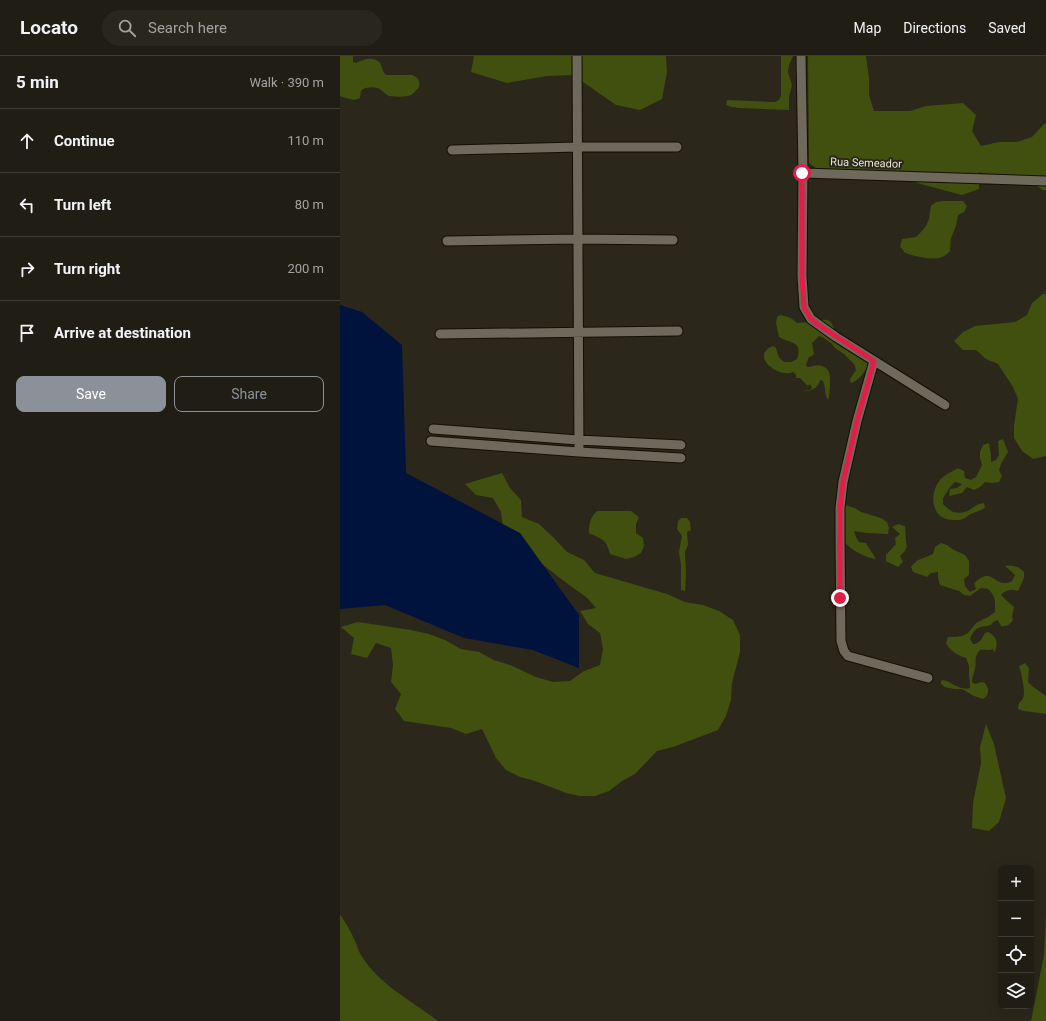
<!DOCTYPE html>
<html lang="en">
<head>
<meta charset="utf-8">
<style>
	body { margin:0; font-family:Roboto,sans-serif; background:#28261d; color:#f1f3f6 }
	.controls { position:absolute; right:12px; bottom:12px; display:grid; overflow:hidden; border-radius:8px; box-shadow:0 4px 16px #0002 }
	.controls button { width:36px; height:36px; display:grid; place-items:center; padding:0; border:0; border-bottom:1px solid #3d3b34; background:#201d14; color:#f1f3f6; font:20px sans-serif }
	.stop { position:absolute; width:12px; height:12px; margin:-9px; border:3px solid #e11d48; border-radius:50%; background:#fff }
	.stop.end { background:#e11d48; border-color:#fff; box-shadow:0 1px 4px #0008 }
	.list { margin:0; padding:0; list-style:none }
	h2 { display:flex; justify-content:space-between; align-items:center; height:52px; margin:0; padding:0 16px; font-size:17px }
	h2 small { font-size:13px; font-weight:400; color:#a2a2a0 }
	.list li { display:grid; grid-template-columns:26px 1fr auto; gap:12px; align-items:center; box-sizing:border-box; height:64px; padding:0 16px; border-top:1px solid #3d3b34 }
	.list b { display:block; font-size:15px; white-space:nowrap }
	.list em { font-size:13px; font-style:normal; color:#a2a2a0 }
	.actions { display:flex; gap:8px; padding:12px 16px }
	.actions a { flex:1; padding:9px 0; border:1px solid #8c9099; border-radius:8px; text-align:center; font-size:14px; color:#8c9099 }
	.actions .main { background:#8c9099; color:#fff }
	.icon { flex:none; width:22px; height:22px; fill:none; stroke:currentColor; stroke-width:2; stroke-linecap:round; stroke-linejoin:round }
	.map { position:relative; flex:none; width:706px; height:965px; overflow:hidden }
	header { display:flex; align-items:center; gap:24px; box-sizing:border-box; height:56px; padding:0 20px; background:#201d14; border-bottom:1px solid #3d3b34 }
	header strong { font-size:19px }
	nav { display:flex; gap:22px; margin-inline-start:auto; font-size:14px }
	.search { width:280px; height:36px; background:#28261d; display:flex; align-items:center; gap:10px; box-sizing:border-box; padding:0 14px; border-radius:22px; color:#a2a2a0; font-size:15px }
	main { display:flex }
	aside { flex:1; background:#201d14 }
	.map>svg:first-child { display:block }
</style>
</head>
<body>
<header>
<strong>Locato</strong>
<div class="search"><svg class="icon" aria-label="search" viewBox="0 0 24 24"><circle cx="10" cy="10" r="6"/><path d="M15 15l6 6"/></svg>Search here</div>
<nav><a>Map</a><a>Directions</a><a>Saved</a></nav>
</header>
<main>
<aside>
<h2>5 min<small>Walk · 390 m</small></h2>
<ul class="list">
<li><svg class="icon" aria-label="ahead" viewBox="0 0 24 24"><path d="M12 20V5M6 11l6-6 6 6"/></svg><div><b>Continue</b></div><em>110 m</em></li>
<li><svg class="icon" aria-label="left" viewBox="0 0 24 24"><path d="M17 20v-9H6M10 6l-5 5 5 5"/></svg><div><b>Turn left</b></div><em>80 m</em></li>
<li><svg class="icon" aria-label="right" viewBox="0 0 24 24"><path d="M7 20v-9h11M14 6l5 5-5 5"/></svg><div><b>Turn right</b></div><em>200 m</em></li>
<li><svg class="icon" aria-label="arrive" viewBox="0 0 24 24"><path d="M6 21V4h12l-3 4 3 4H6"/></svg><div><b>Arrive at destination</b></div></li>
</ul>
<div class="actions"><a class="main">Save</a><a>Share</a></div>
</aside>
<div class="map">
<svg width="706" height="965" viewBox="0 0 706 965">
	<rect width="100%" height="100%" fill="#2b271a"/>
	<path fill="#414f0f" d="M0,0H13V6L16,7C24,3 34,0 40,7C43,12 42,15 46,19H72C79,21 81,27 78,33C75,34 75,37 71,39C68,41 53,41 49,40C46,39 44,36 41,34C37,30 28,31 23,33L21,35L20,42C13,46 7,42 0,40Z
		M134,0H326L327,16L322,43L300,54L276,49L233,19L207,20L167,27L131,16Z
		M441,0H453L449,9L448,16L452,29L449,41V54L399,52L392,51L386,49L387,44L435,46L439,44L441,40Z
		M468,0H526L529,22V39L534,55H570L586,50L623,47L636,59L632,75L641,90L659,86H677L692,81L704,68H706V134H703L688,124L654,120L639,116V133L622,139L577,127L563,119L480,115L469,107Z
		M603,145H623L627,150L624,156L618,159L616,170L611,182L610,195C607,198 604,201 599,202C593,204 570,200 564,196C563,194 562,192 560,191L562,183L576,181L581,176L586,170L589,163L591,150L596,146Z
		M703,238H706V400L693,403L682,395L674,382V369L678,343L673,331L658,308L646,303L636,294H623L614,285L623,276L635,270L675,266L687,259L692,247Z
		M440,259C447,260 452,262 457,267C463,266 468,267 473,266C482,264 491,260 494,273L492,276L529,306C527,314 519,324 512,327L510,326V323L516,314L514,308L504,298L495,292L491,287L482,281L479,280L472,287L474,298L472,300L469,301L466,308L467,311C472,311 477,308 482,310C485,311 488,313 489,316C491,321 490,340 488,344C484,338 486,332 483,325L480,324C479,332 470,336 462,335L470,334L472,332L470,328L468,330L460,322H456V319L453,316C438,323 409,299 433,290L436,292C438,299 438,302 444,306H451L457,303C463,284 450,288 439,281L436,267L437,261Z
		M663,383L668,396L661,408L659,414L662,420L659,426L652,427L645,426L640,431L634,434L627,431L622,437L609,440L610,433L617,432L622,428L615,426L610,431L603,442V448C606,451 610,455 614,456C619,458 628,456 632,452C638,449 637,448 644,447L645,452C641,454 636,456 631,458C628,459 626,462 623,463C621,464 617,464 614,464C590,465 588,435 602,422C606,418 613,415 618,412L624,415L625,422L631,424L636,421L642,409L640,402V396L643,389L649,387L651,400V406L656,404L659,399L658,385Z
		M162,417L170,432L181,444L182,461L199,468L213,481L227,496L244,504L255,517L327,538L345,546L363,549L379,555L393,564L400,579V596L392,627L391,644L386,660L378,674L333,691L317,695L295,718L282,725L269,735L255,740H240L226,737L195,725L180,721L166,714L156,702L142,673L126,678L111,672L64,665L55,653L61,638L51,626L53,609L51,592L36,587L27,602L11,598L14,582L1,571L18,566L71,574L89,578L105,584L121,593L139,596L154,604L170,609L196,621L213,626L230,625L244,615L260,609L263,593L260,577L248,568L240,555L256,552L246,541L221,523L196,503L163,472L161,456L153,442L136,439L125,428Z
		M505,449L515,452L521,456L541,462L547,466L549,472L548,478L527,477L514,475L516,481L519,486L526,487C529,493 533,497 536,503C525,502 510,493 503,485Z
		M257,455H291L299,461L296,468V477L303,482L304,490L301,497L294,501L286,503L270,498C266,483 263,484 249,477C249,467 250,462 257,455Z
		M341,462H347L350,466L351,474L347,476L348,489L345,496L346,518L345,535L341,534V509L339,496L342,480L337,473L338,465Z
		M558,468L565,470C566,477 565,483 567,490L565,495L560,500L563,506L558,511L546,505V499L556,488L555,482L560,478L552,471Z
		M601,487L607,489L612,493L625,499L629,505V519L624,523L625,530L630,536L636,533L634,527C652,511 652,528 666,527C668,527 670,526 672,525L675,519L665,510C673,509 678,510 684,516V522L678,535C671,533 667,533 661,539L666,544L674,551L672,561L673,564C670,569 666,571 661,570L658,564L653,566L651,569C639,572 636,569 630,583L633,588C640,588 642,582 645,577L648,576C657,580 659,589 654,597L653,593C649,595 645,593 640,594C633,602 637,604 635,613C634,618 632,621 632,626L635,628L642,626L645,627C649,633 650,639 643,643L634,640L622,633H614L605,631L601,628V625L603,624C612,626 620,635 630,632V628L629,619V610L626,602C617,599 610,595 606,587L608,581H615L622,580L628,577L636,567L648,561L655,556C655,546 656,540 648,533L641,532L630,540L624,539L619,535L600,529L598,522V516L591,517L587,521L573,516L571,511C579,501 583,503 593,498L595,491Z
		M685,607L689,612L688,626L692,630L706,640V658L684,655L678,653C679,644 680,648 683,642C686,637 681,615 679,610Z
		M646,668L654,688L666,742L659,766L649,775L632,772L633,747L641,707L640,691Z
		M0,858C5,866 11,875 15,885C17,889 18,895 21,899C39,929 71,944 98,965H0Z
		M706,860V965H691L704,899Z"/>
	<path fill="#00133d" d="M0,249L22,256L62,289L66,417L180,477L239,559V612L193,594L124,582L45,549L0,553Z"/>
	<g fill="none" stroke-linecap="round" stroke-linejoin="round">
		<defs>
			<path id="street" d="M237,0L239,396
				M461,0L463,117L706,125
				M112,94L238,91H337
				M463,117L462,220L464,251L471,263L496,281L605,349
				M107,185L237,183L333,184
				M100,278L338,275
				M534,305L517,365L503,426L500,452V478L501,585L504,595L508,600L588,622
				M93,373L238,384L341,389
				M91,385L239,396L341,402"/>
		</defs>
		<use href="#street" stroke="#140f05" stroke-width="11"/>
		<use href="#street" stroke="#6f695b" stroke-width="9"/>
	</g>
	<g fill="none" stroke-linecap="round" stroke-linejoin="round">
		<path stroke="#e11d48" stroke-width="5" d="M462,117V220L464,251L471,263L477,268L534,305L517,365L503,426L500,452V542"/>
	</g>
	<g text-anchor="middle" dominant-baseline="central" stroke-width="4" stroke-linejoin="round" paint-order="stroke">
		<g font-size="11" fill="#e7e4dc" stroke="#2b271a">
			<text transform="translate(526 107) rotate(2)">Rua Semeador</text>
		</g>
	</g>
</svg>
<div class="controls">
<button>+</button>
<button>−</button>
<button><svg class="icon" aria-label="locate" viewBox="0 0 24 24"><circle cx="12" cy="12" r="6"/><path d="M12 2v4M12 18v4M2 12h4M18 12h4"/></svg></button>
<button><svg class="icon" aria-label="layers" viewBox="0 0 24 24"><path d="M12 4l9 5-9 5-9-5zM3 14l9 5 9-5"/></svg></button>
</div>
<div class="stop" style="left:462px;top:117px"></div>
<div class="stop end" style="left:500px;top:542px"></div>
</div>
</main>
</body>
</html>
